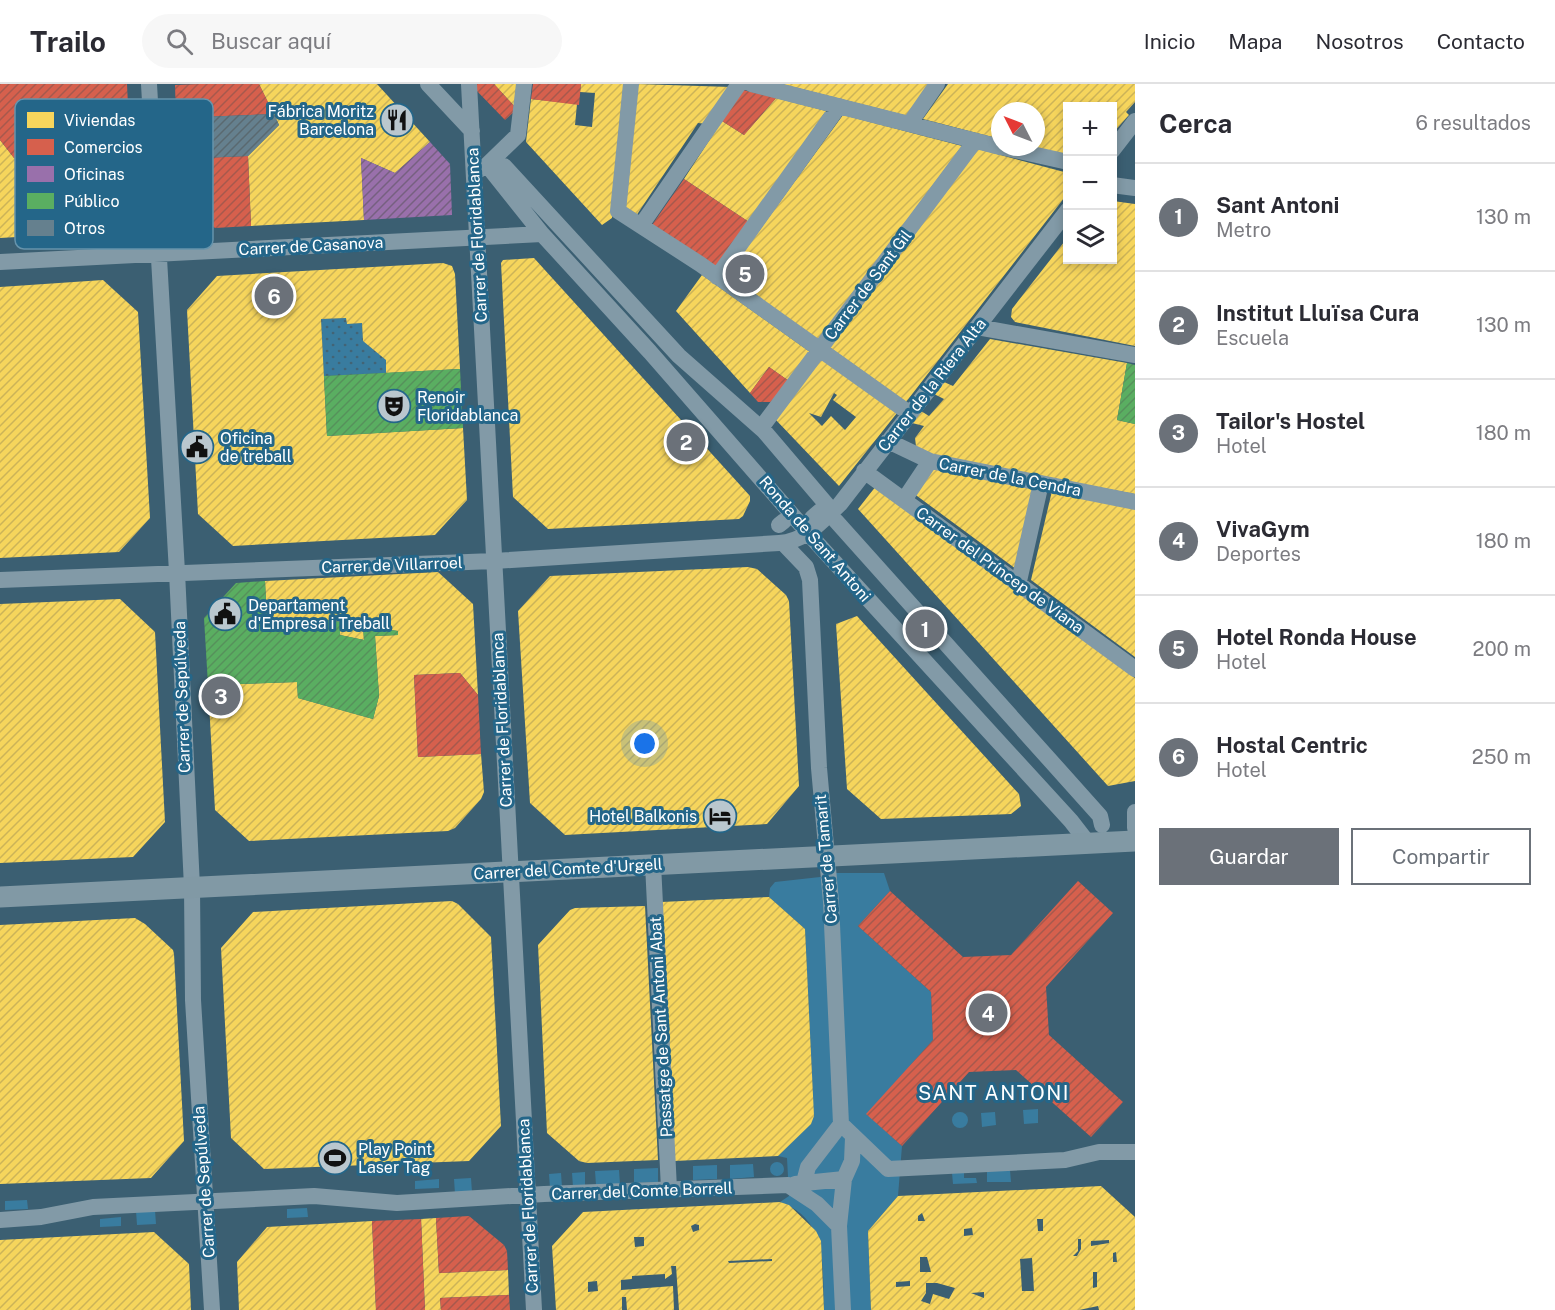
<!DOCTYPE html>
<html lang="es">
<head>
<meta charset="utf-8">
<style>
	body { margin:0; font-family:"Public Sans",sans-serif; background:#f7f7f7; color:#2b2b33 }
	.controls { position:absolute; right:18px; top:18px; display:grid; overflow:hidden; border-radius:0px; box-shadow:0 3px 9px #0003 }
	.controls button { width:54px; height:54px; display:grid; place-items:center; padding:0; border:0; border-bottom:2px solid #e1e1e2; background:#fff; color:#2b2b33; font:30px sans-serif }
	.compass { position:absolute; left:991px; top:18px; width:54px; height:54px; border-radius:50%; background:#fff; box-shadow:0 3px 9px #0003; rotate:312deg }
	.you { position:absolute; left:645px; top:660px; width:21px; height:21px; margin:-15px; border:4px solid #fff; border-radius:50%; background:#1a73e8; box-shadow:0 0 0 9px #1a73e833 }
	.badge { display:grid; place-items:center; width:39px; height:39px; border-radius:50%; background:#6b7179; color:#fff; font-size:20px; font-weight:700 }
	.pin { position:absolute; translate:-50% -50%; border:3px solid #fff; box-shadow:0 2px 6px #0006 }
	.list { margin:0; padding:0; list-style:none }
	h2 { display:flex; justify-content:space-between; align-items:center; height:78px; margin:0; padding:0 24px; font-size:26px }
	h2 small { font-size:20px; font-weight:400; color:#7c7c81 }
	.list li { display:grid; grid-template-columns:39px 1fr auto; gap:18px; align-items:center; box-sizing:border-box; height:108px; padding:0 24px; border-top:2px solid #e1e1e2 }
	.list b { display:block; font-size:22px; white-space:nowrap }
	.list p { margin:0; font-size:20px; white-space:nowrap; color:#7c7c81 }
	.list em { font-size:20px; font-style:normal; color:#7c7c81 }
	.actions { display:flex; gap:12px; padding:18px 24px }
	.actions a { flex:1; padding:14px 0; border:2px solid #6b7179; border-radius:0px; text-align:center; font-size:21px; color:#6b7179 }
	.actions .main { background:#6b7179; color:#fff }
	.icon { flex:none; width:33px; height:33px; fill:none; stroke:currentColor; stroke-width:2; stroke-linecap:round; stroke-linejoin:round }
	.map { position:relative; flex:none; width:1135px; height:1226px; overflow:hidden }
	header { display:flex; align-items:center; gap:36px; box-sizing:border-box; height:84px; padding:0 30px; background:#fff; border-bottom:2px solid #e1e1e2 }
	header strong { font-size:28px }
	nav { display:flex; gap:33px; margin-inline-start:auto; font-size:21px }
	.search { width:420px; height:54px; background:#f7f7f7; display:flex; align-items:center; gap:15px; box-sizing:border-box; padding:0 21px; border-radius:33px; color:#7c7c81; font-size:22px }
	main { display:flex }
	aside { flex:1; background:#fff }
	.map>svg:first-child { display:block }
</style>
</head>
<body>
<header>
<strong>Trailo</strong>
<div class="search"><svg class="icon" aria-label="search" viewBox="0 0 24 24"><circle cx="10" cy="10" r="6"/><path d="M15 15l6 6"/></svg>Buscar aquí</div>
<nav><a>Inicio</a><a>Mapa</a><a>Nosotros</a><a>Contacto</a></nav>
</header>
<main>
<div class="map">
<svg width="1135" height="1226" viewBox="0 0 1135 1226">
	<defs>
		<pattern id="park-dots" width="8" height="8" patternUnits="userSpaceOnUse" patternTransform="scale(1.5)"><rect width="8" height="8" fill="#397c9f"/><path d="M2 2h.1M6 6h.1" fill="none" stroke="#426476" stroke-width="1.8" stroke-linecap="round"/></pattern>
		<pattern id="homes-hatch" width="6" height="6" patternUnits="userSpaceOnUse" patternTransform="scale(1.5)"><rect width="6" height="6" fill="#f6d55c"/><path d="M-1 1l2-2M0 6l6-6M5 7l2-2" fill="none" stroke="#ccb358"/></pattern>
		<pattern id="shops-hatch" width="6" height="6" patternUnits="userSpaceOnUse" patternTransform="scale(1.5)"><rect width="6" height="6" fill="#d6604d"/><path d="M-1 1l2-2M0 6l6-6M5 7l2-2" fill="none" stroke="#a6594d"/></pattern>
		<pattern id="offices-hatch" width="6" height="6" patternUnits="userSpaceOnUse" patternTransform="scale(1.5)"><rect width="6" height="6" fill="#9970ab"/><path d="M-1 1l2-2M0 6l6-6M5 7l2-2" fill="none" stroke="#766080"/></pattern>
		<pattern id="public-hatch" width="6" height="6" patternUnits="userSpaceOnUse" patternTransform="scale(1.5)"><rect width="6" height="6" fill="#5aae61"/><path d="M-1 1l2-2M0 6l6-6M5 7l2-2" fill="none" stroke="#56915b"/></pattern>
		<pattern id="building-hatch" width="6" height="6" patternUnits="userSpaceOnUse" patternTransform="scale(1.5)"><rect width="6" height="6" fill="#65808e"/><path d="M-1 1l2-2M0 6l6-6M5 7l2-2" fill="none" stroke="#5a6970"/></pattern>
	</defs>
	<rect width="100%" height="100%" fill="#3b5f72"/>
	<path fill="#397c9f" d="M835,789H884L890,807L858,842L931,908L933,956L867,1030L902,1062L898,1112L868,1147L871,1226H824C822,1183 829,1136 780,1118L789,1112L787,1074L778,1072L801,1049L813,1015L805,845L769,813L770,804L775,798L829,792Z
		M1038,1025V1039L1024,1040L1023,1026Z
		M995,1028L996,1041L982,1043L981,1029Z
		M952 1036a8 8 0 1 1 16 0a8 8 0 1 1-16 0Z
		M770 1085a7 7 0 1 1 14 0a7 7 0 1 1-14 0Z
		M753,1080L754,1093L730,1095V1081Z
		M717,1081V1095L693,1096V1082Z
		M658,1084V1098L634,1099V1085Z
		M619,1086L620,1100L596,1101L595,1087Z
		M1010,1086L1011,1098H987V1087Z
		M585,1088V1102L573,1103L572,1089Z
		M964,1088V1094H976L977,1099L953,1100L952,1089Z
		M561,1089L562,1103L550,1104L549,1090Z
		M471,1094L472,1108L455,1110L454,1095Z
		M439,1095V1104L415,1105V1097Z
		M27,1116L28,1125L5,1126V1117Z
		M307,1124L308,1133L287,1134V1125Z
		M155,1126L156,1140L137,1141L136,1127Z
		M121,1133V1142L100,1143V1135Z"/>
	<path fill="url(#park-dots)" d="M346,234L347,240L362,239L363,256L386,276V289L324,292L321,235Z"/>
	<path fill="url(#homes-hatch)" fill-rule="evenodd" d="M259,0H377L430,58L395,89L361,74L364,136L251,142L248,72L279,41Z
		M494,0H520L517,25Z
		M581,0H626L612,134L602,141L526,58L531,15L577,20L575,41L592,43L595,9L580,8Z
		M637,0L731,3L708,40L698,39L636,132L623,124Z
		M782,0H932L908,32Z
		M948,0H1135V18L1126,28L1129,31L1113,49V22H1068V72L1036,64V27H1000V55L923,35Z
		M776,14L826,27L749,138L684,95L722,37L744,51Z
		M843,31L962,62L818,256L732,195L730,187Z
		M0,56L14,74L27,77L42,76L69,65L84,71L83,93H133V113L102,148L0,154Z
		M978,65L1068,89V109L906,318L829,263Z
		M1113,117L1135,120V262L1015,238L1011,233L1012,225L1068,153V176H1113Z
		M534,174L750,412V417L743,432L739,435L548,445L513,413L501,179L503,176Z
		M443,179L452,182L455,190L460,285L386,289V276L363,257L362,239L347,240L346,234L321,235L327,352L463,344L467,416L435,451L233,462L198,430L187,226L217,192Z
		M702,191L810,268L789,297L769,283L750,309L676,227Z
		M103,196L138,228L150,434L119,468L0,474V203Z
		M990,255L1127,279L1117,336L1135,340V410L926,371L916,362L915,354L924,342L912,339L921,327L929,332L944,315L934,310L944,298L953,302Z
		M821,275L897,329L839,402L776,336ZM834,309L837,311L833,316L856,333L845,346L831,332L822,342L809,329L821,333Z
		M932,383L1035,403L1016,485L913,409Z
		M876,402L1135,594V697L1108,702L858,425Z
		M1052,407L1135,423V573L1031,496Z
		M748,483L757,485L786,511L789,517L799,702L767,740L565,751L530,719L518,527L550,492Z
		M438,488L473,520L478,611L460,589L414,591L418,673L481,670L484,708L481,715L455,744L448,747L249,757L215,726L208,601L297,598L298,614L373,635L379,612L375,552L398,551V547L363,542L364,556L340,551V538L315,534L316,547L267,539L265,497Z
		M120,515L155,548L165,738L133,773L0,779V520Z
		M857,532L1019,710L1021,722L1011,730L881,735L847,705L836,540Z
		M769,813L805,845L814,1032L811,1040L778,1072L674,1077L661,818Z
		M452,817L458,820L491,853L501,1042L469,1077L264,1085L231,1054L221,864L253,828Z
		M645,822L658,1076L587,1079L579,1077L547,1049L538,861L570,826L575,824Z
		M135,834L145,840L173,866L174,870L184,1057L151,1094L0,1100V841Z
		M1101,1102L1135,1133V1226H1099L1098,1222L1079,1226H871L868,1147L898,1112ZM922,1129L925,1137H918V1132ZM1037,1135H1043V1147H1038ZM972,1144L973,1151L964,1152V1145ZM1078,1155H1081V1165L1077,1172H1073L1078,1167ZM1109,1156V1159L1091,1162V1157ZM1116,1168L1117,1178H1113V1169ZM920,1173H927L931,1188H920ZM1032,1174L1034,1207H1022L1020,1175ZM1093,1188H1097V1203L1093,1204ZM910,1197V1202L896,1203V1198ZM926,1199H937L955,1204L949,1215L933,1210L930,1220L921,1217L926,1209ZM984,1208V1214L971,1209Z
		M780,1118L789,1121L816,1147L821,1157L824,1226H679L676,1182H671L672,1190L665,1195V1190L632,1192V1195L621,1196V1206L673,1202L674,1226H627L626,1213H622V1226H556L552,1162L583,1128ZM695,1140L699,1141V1146L693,1148L691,1142ZM634,1153H644V1162L635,1163ZM772,1175V1177L729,1179L728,1177ZM597,1197L598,1207L588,1208V1198Z
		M436,1134L439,1189L508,1186L509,1211L440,1214L441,1226H425L421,1135Z
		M372,1137L376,1226H239L237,1178L267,1143Z
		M154,1148L189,1180L191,1226H0V1156Z"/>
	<path fill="url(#shops-hatch)" d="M0,0H127L129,43L67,47L69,65L42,76L14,74L0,56Z
		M199,0H259L274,30L176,34L175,1Z
		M475,0H494L517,25L505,36L475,5Z
		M533,0H581L579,21L531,15Z
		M743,6L776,14L744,51L722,37Z
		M248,72L251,142L215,144L181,113L179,75Z
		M684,95L749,138L716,183L652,141Z
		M769,283L789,297L773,318H758L750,309Z
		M460,589L478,611L481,670L418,673L414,591Z
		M1078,797L1113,829L1046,903L1049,951L1123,1018L1091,1053L1016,986L969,988L902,1062L866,1030L933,956L931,908L858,842L890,807L963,873L1011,871Z
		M469,1132L504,1161L507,1167L508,1186L439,1189L436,1134Z
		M421,1135L425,1226H376L372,1137Z
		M509,1211L510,1226H441L440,1214Z"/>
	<path fill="url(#offices-hatch)" d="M430,58L450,80L452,131L364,136L361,74L395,89Z"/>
	<path fill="url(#public-hatch)" d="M1127,279L1135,281V340L1117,336Z
		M460,285L463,344L327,352L324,292Z
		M265,497L267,539L316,547L315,534L340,538V551L364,556L363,542L398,547V551L375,552L379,612L373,635L298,614L297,598L208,601L204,534L236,499Z"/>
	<path fill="url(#building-hatch)" d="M274,30L279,41L248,72L179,75L176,34Z"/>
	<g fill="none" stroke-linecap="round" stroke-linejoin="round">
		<path stroke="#829aa7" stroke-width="16" d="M149,0L177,488L192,803L193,916L212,1226
			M428,0L472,47
			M469,0L534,1226
			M631,0L618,127L700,180L909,329
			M751,0L1000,63
			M910,39L937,0
			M1001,63L1068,78
			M1112,67L1135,37
			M487,81L542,150
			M504,82L679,272L764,347L827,421L812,434
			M474,89L487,81L518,51L524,0
			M1112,101L1135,104
			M642,140L739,0
			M0,178L542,150L650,268L816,458L1071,737L1088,759
			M717,193L839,22
			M977,243L1135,271
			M761,344L975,57
			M888,357L930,377L1135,418
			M864,387L1135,585
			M904,416L930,377
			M836,437L1100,732L1102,741
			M779,441L784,437
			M783,459L806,483L810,496L819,684L831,818L841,1040L888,1085L1065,1076L1099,1068H1135
			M0,496L494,477L779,459C806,457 821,438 840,420L1068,126
			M1019,497L1041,399
			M1135,728V744
			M653,780L669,1105
			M804,1098L808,1083L841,1040
			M795,1100L844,1095
			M0,1136L41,1133L93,1123L314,1112L397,1119L544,1110L788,1101L817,1120L839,1142
			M843,1226L839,1142L844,1095L852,1077L853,1054"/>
		<path stroke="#8199a5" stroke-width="21" d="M0,813L1135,757"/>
	</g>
	<defs>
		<symbol id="restaurant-disc" viewBox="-11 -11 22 22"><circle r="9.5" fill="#bac7ce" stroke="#246689"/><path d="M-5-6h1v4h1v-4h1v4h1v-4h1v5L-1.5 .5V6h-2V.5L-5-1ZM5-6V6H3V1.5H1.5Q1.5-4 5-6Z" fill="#111"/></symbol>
		<symbol id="theatre-disc" viewBox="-11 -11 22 22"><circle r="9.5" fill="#bac7ce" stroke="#246689"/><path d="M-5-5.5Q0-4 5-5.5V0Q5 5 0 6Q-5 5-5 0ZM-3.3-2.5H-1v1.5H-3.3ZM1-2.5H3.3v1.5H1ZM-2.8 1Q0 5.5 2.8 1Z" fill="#111"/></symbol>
		<symbol id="civic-disc" viewBox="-11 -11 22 22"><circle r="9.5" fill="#bac7ce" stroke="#246689"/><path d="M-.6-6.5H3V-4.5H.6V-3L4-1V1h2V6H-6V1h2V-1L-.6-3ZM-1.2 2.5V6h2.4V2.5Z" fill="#111"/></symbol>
		<symbol id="hotel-disc" viewBox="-11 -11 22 22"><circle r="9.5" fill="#bac7ce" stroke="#246689"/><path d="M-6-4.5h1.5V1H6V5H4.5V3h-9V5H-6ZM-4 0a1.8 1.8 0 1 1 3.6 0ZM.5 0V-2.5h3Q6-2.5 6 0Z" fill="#111"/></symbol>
		<symbol id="stadium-disc" viewBox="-11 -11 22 22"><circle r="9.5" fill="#bac7ce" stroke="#246689"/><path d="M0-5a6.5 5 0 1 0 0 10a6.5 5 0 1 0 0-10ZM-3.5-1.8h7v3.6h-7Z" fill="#111"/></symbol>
	</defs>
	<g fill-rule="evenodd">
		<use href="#restaurant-disc" x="378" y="17" width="38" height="38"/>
		<use href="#theatre-disc" x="375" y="303" width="38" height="38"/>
		<use href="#civic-disc" x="178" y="344" width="38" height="38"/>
		<use href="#civic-disc" x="206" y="511" width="38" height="38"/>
		<use href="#hotel-disc" x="701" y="713" width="38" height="38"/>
		<use href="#stadium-disc" x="316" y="1055" width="38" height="38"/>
	</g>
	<g text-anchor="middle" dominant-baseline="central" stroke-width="6" stroke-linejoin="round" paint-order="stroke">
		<g font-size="16" fill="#fff" stroke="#246689" text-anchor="start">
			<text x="374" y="27" text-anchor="end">Fábrica Moritz<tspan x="374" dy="18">Barcelona</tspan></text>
			<text x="417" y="313">Renoir<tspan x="417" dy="18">Floridablanca</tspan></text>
			<text x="220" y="354">Oficina<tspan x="220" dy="18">de treball</tspan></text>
			<text x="248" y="521">Departament<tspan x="248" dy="18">d'Empresa i Treball</tspan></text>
			<text x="697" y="732" text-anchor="end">Hotel Balkonis</text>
			<text x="358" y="1065">Play Point<tspan x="358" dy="18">Laser Tag</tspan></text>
		</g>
		<g font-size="16" fill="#fff" stroke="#246689">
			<text transform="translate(477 151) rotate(-93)">Carrer de Floridablanca</text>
			<text transform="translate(311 162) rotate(-3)">Carrer de Casanova</text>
			<text transform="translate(868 201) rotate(-53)">Carrer de Sant Gil</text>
			<text transform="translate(932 301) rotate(-52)">Carrer de la Riera Alta</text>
			<text transform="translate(1010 393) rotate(11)">Carrer de la Cendra</text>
			<text transform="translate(815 455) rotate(49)">Ronda de Sant Antoni</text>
			<text transform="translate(392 481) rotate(-2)">Carrer de Villarroel</text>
			<text transform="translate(1000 486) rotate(36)">Carrer del Príncep de Viana</text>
			<text transform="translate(182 613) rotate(-92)">Carrer de Sepúlveda</text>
			<text transform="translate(502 636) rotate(-93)">Carrer de Floridablanca</text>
			<text transform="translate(826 775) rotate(-95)">Carrer de Tamarit</text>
			<text transform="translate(568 785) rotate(-3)">Carrer del Comte d'Urgell</text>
			<text transform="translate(661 943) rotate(-93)">Passatge de Sant Antoni Abat</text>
			<text transform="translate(204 1098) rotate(-94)">Carrer de Sepúlveda</text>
			<text transform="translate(642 1107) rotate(-2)">Carrer del Comte Borrell</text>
			<text transform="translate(528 1122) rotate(-93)">Carrer de Floridablanca</text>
		</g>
		<g font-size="20" letter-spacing="1.5" fill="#fff" stroke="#246689">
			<text x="994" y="1009">SANT ANTONI</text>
		</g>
	</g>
	<rect x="15" y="15" width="198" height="150" rx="9" fill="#246689" stroke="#6694ac" stroke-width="1.5"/>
	<rect x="27" y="28" width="27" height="16" fill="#f6d55c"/>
	<rect x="27" y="55" width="27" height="16" fill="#d6604d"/>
	<rect x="27" y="82" width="27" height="16" fill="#9970ab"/>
	<rect x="27" y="109" width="27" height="16" fill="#5aae61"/>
	<rect x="27" y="136" width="27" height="16" fill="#65808e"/>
	<g font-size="16" fill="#fff">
		<text x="64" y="42">Viviendas</text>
		<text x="64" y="69">Comercios</text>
		<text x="64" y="96">Oficinas</text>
		<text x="64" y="123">Público</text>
		<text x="64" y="150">Otros</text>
	</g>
</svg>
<div class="controls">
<button>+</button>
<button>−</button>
<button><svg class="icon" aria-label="layers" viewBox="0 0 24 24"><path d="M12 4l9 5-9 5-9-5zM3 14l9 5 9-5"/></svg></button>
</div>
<svg class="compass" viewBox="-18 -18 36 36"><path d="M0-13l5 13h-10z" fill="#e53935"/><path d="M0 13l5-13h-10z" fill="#7c7c81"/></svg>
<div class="you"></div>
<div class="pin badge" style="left:925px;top:545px">1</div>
<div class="pin badge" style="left:686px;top:358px">2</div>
<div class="pin badge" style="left:221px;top:612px">3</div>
<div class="pin badge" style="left:988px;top:929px">4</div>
<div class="pin badge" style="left:745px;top:190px">5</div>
<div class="pin badge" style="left:274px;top:212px">6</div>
</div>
<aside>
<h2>Cerca<small>6 resultados</small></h2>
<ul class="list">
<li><span class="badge">1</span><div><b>Sant Antoni</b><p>Metro</p></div><em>130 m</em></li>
<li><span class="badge">2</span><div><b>Institut Lluïsa Cura</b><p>Escuela</p></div><em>130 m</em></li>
<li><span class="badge">3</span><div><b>Tailor's Hostel</b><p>Hotel</p></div><em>180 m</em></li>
<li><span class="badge">4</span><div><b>VivaGym</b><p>Deportes</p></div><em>180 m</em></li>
<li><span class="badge">5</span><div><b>Hotel Ronda House</b><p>Hotel</p></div><em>200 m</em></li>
<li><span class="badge">6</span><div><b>Hostal Centric</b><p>Hotel</p></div><em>250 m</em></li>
</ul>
<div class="actions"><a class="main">Guardar</a><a>Compartir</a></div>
</aside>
</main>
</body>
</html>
